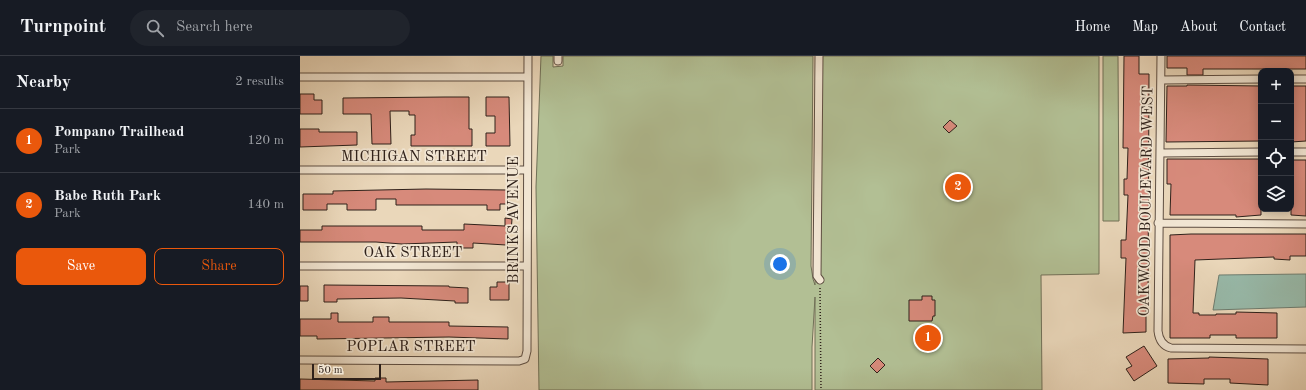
<!DOCTYPE html>
<html lang="en">
<head>
<meta charset="utf-8">
<style>
	body { margin:0; font-family:"Old Standard TT",serif; background:#20242c; color:#f1f3f6 }
	.controls { position:absolute; right:12px; top:12px; display:grid; overflow:hidden; border-radius:8px; box-shadow:0 2px 10px #0003 }
	.controls button { width:36px; height:36px; display:grid; place-items:center; padding:0; border:0; border-bottom:1px solid #363941; background:#171b24; color:#f1f3f6; font:20px sans-serif }
	.scale { position:absolute; left:12px; bottom:10px; width:69px; box-sizing:border-box; padding-left:4px; border:2px solid #2f211a; border-top:0; font-size:11px; line-height:14px; white-space:nowrap; color:#2f211a; -webkit-text-stroke:3px #f1e5d2; paint-order:stroke }
	.you { position:absolute; left:480px; top:208px; width:14px; height:14px; margin:-10px; border:3px solid #fff; border-radius:50%; background:#1a73e8; box-shadow:0 0 0 6px #1a73e833 }
	.badge { display:grid; place-items:center; width:26px; height:26px; border-radius:50%; background:#ea580c; color:#fff; font-size:13px; font-weight:700 }
	.pin { position:absolute; translate:-50% -50%; border:2px solid #fff; box-shadow:0 1px 4px #0006 }
	.list { margin:0; padding:0; list-style:none }
	h2 { display:flex; justify-content:space-between; align-items:center; height:52px; margin:0; padding:0 16px; font-size:17px }
	h2 small { font-size:13px; font-weight:400; color:#9ea1a6 }
	.list li { display:grid; grid-template-columns:26px 1fr auto; gap:12px; align-items:center; box-sizing:border-box; height:64px; padding:0 16px; border-top:1px solid #363941 }
	.list b { display:block; font-size:15px; white-space:nowrap }
	.list p { margin:0; font-size:13px; white-space:nowrap; color:#9ea1a6 }
	.list em { font-size:13px; font-style:normal; color:#9ea1a6 }
	.actions { display:flex; gap:8px; padding:12px 16px }
	.actions a { flex:1; padding:9px 0; border:1px solid #ea580c; border-radius:8px; text-align:center; font-size:14px; color:#ea580c }
	.actions .main { background:#ea580c; color:#fff }
	.icon { flex:none; width:22px; height:22px; fill:none; stroke:currentColor; stroke-width:2; stroke-linecap:round; stroke-linejoin:round }
	.map { position:relative; flex:none; width:1006px; height:334px; overflow:hidden }
	header { display:flex; align-items:center; gap:24px; box-sizing:border-box; height:56px; padding:0 20px; background:#171b24; border-bottom:1px solid #363941 }
	header strong { font-size:19px }
	nav { display:flex; gap:22px; margin-inline-start:auto; font-size:14px }
	.search { width:280px; height:36px; background:#20242c; display:flex; align-items:center; gap:10px; box-sizing:border-box; padding:0 14px; border-radius:22px; color:#9ea1a6; font-size:15px }
	main { display:flex }
	aside { flex:1; background:#171b24 }
	.map>svg:first-child { display:block }
</style>
</head>
<body>
<header>
<strong>Turnpoint</strong>
<div class="search"><svg class="icon" aria-label="search" viewBox="0 0 24 24"><circle cx="10" cy="10" r="6"/><path d="M15 15l6 6"/></svg>Search here</div>
<nav><a>Home</a><a>Map</a><a>About</a><a>Contact</a></nav>
</header>
<main>
<aside>
<h2>Nearby<small>2 results</small></h2>
<ul class="list">
<li><span class="badge">1</span><div><b>Pompano Trailhead</b><p>Park</p></div><em>120 m</em></li>
<li><span class="badge">2</span><div><b>Babe Ruth Park</b><p>Park</p></div><em>140 m</em></li>
</ul>
<div class="actions"><a class="main">Save</a><a>Share</a></div>
</aside>
<div class="map">
<svg width="1006" height="334" viewBox="0 0 1006 334">
	<rect width="100%" height="100%" fill="#ead7ba"/>
	<filter id="stains"><feTurbulence type="fractalNoise" baseFrequency=".005" numOctaves="4"/><feColorMatrix values="0 0 0 0 .2 0 0 0 0 .09 0 0 0 0 .02 0 0 0 .5 -.17"/></filter>
	<radialGradient id="worn" r=".72"><stop offset=".6" stop-color="#630" stop-opacity="0"/><stop offset="1" stop-color="#630" stop-opacity=".3"/></radialGradient>
	<path fill="#b2bf94" stroke="#707057" d="M241,0H253V11L263,10V0H513L511,210L513,223L515,229L519,0H799V218L741,219L742,334H515V241L512,291V334H239L236,131Z
		M803,0H818L819,165H803Z"/>
	<path fill="#98baaa" stroke="#6e7d70" d="M1006,218V251L913,254L919,219Z"/>
	<path fill="#d78a7b" stroke="#2f211a" d="M824,0H839V18H849L848,244H846V276L823,277L826,202H821V184H826L828,139H824V123H827L828,92H823Z
		M867,0H1006V13H903V19H887V12H867Z
		M887,29L961,30V85L866,86L867,30H887Z
		M992,30H1006V85L991,86Z
		M0,38H14V44H22V58H0Z
		M145,41H169V73H172V90H111V79H115V59H109V55H90L91,88H72L71,58H43V42Z
		M186,41H209L210,90H186V77H195V60H186Z
		M650,64L657,70L649,77L643,71Z
		M0,73H19V76H57V89L0,91Z
		M867,103H961V159L936,161V159H870L871,128H867Z
		M992,104H1006V160L991,159V137H993Z
		M126,133L207,134V148H200V154H187V149H96V143H76V154H47V148H27V154H3V138H33V135Z
		M205,162L212,163L211,176H207L206,189L173,187V192H157V186L102,188L76,186H0V174H22V170H122V174H164V168L205,170Z
		M891,178H1006V200H990V204L974,203V201L895,204L893,257H899V259H916V258H936V256L977,257V282H936V279H910V282H870V179Z
		M197,226H209V244H190V231H197Z
		M24,229L149,230V231L168,232V247H155V245L101,242L37,243V246H24Z
		M0,230H8V245H0Z
		M622,240H632V244H635V260H633L632,265H609V244H622Z
		M31,257H38V266H73V261H89V266H149V270L208,271V283L149,281L17,283V280H0V263H31Z
		M844,290L857,310L834,325L826,313L832,310L826,301Z
		M909,301L968,303V329L930,327V323H904V328L868,327V303L909,302Z
		M578,302L585,309L577,317L570,310Z
		M75,322H86V326L178,324V334H0V323L75,325Z"/>
	<g fill="none" stroke-linecap="round" stroke-linejoin="round">
		<defs>
			<path id="street" d="M519,0L517,220L520,224
				M861,0L858,275C859,284 863,290 871,292L1006,293
				M258,5V0
				M0,21H228
				M991,23H1006
				M861,24L961,23
				M991,96H1006
				M861,97L961,96
				M0,114H227
				M858,167L1006,168
				M0,210H227
				M0,304L219,305L225,303L227,295L228,0"/>
		</defs>
		<use href="#street" stroke="#5e4e42" stroke-width="9"/>
		<path stroke="#2f211a" stroke-width="1.5" stroke-dasharray="1 2" stroke-linecap="butt" d="M520,232L521,334"/>
		<use href="#street" stroke="#f1e5d2" stroke-width="7"/>
	</g>
	<g text-anchor="middle" dominant-baseline="central" stroke-width="3.5" stroke-linejoin="round" paint-order="stroke">
		<g font-size="15" fill="#2f211a" stroke="#f1e5d2">
			<text x="114" y="101">MICHIGAN STREET</text>
			<text transform="translate(847 145) rotate(-89)">OAKWOOD BOULEVARD WEST</text>
			<text transform="translate(214 164) rotate(-90)">BRINKS AVENUE</text>
			<text x="113" y="197">OAK STREET</text>
			<text x="111" y="291">POPLAR STREET</text>
		</g>
	</g>
	<rect width="100%" height="100%" filter="url(#stains)"/>
	<rect width="100%" height="100%" fill="url(#worn)"/>
</svg>
<div class="controls">
<button>+</button>
<button>−</button>
<button><svg class="icon" aria-label="locate" viewBox="0 0 24 24"><circle cx="12" cy="12" r="6"/><path d="M12 2v4M12 18v4M2 12h4M18 12h4"/></svg></button>
<button><svg class="icon" aria-label="layers" viewBox="0 0 24 24"><path d="M12 4l9 5-9 5-9-5zM3 14l9 5 9-5"/></svg></button>
</div>
<div class="scale">50 m</div>
<div class="you"></div>
<div class="pin badge" style="left:628px;top:282px">1</div>
<div class="pin badge" style="left:658px;top:131px">2</div>
</div>
</main>
</body>
</html>
